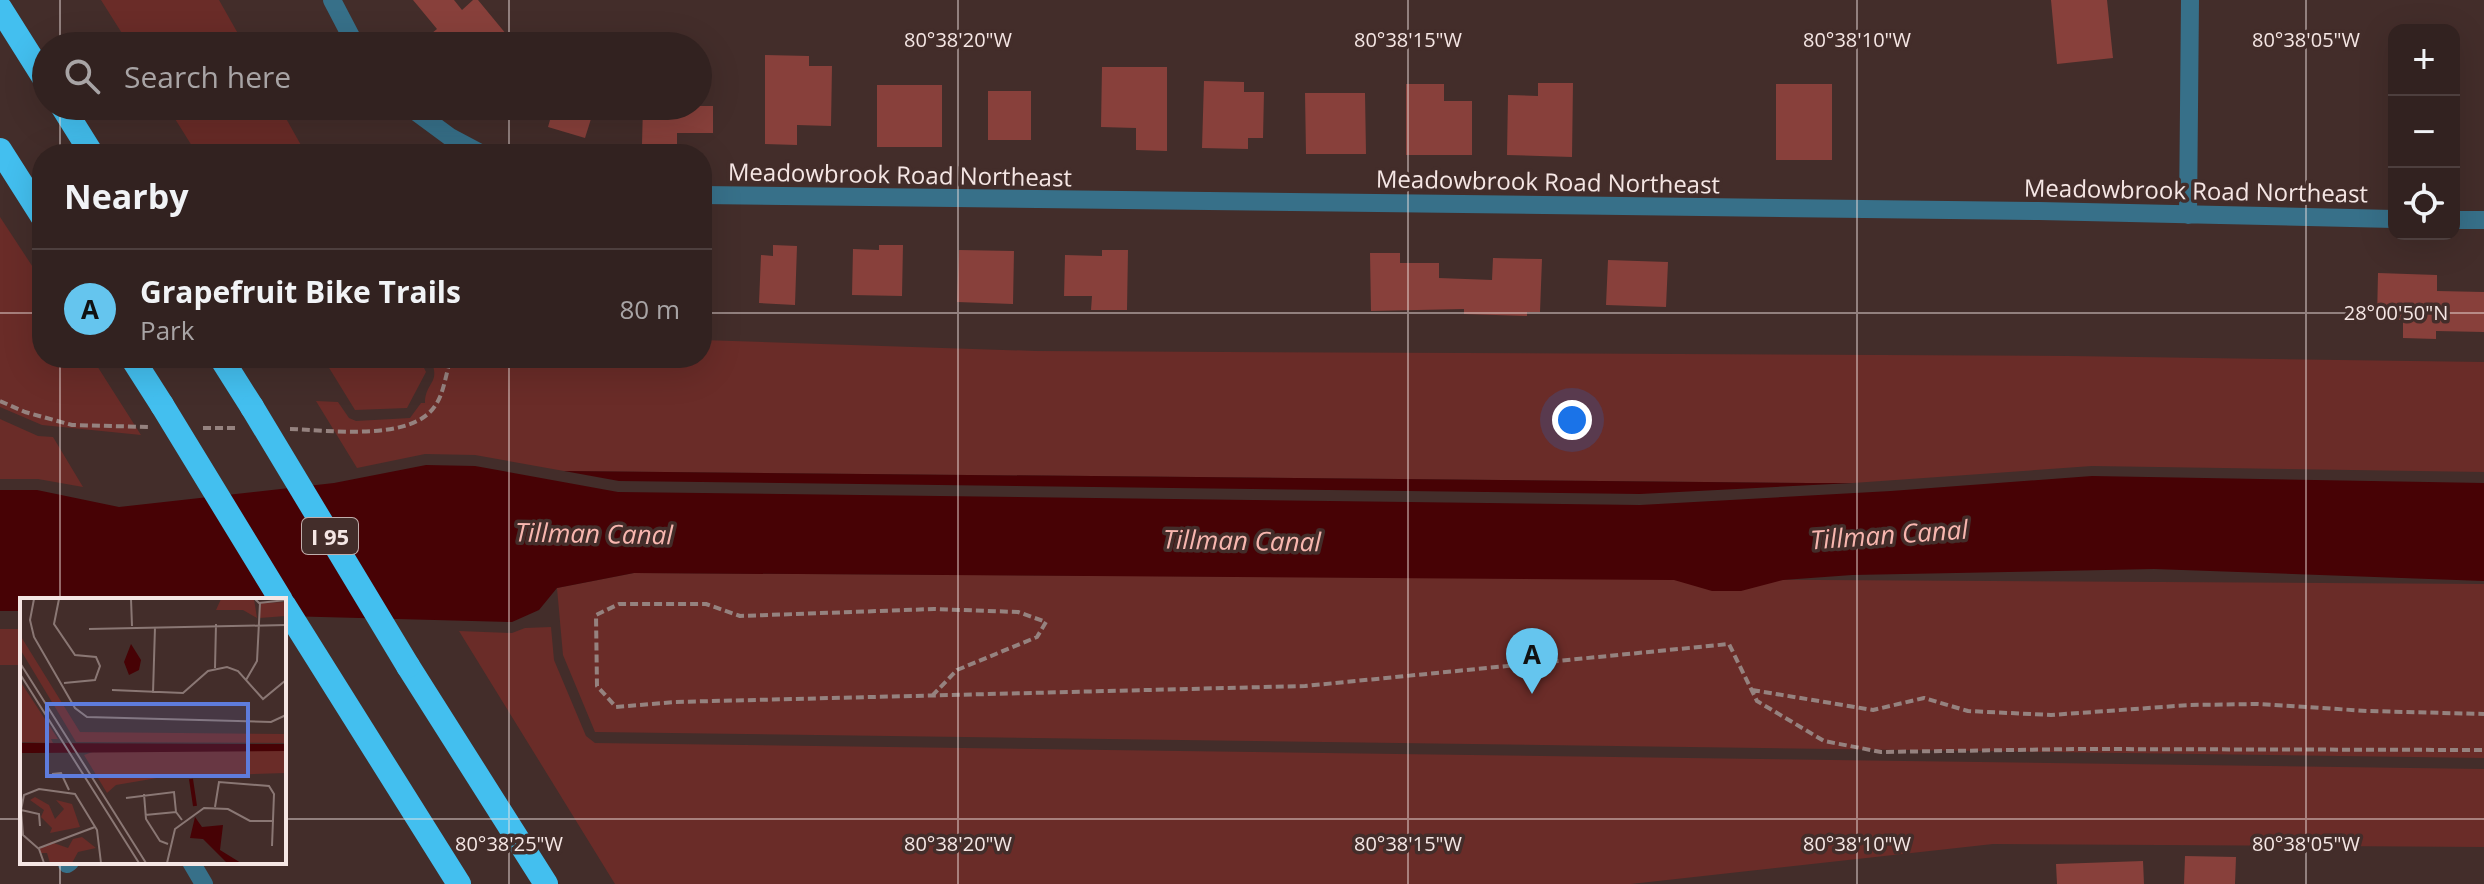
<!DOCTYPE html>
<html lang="en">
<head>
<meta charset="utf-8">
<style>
	body { margin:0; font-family:"Open Sans",sans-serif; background:#3a2a29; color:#f1f3f6 }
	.controls { position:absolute; right:24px; top:24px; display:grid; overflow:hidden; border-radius:16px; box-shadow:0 8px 32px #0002 }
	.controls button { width:72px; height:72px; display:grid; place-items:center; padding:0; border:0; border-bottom:2px solid #4d3f3e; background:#322220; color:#f1f3f6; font:40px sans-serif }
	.you { position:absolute; left:1572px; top:420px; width:28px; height:28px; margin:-20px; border:6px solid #fff; border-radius:50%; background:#1a73e8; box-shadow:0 0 0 12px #1a73e833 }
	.badge { display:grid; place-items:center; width:52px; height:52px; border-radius:50%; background:#65c5ee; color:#111; font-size:26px; font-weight:700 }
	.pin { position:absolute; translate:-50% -66px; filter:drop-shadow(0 2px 4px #0008) }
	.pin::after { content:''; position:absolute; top:42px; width:28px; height:24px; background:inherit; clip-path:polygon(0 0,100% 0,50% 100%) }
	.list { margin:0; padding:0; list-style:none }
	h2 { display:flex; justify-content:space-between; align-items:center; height:104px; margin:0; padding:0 32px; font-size:34px }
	h2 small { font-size:26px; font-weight:400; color:#a8a4a5 }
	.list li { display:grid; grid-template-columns:52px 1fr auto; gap:24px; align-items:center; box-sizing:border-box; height:120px; padding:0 32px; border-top:2px solid #4d3f3e }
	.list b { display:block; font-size:30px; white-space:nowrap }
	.list p { margin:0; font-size:26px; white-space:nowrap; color:#a8a4a5 }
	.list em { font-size:26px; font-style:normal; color:#a8a4a5 }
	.icon { flex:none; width:44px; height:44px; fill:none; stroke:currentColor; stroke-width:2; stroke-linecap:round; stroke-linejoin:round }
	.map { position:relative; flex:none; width:2484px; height:884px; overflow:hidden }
	.search { position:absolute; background:#322220; box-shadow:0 8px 32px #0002; left:32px; top:32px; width:680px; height:88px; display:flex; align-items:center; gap:20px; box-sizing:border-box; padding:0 28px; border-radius:44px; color:#a8a4a5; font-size:30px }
	.panel { position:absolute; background:#322220; box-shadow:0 8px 32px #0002; left:32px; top:144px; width:680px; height:224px; border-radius:32px }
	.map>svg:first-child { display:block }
</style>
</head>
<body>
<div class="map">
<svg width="2484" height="884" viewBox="0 0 2484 884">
	<rect width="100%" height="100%" fill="#432d2a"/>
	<path fill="#6a2c28" d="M101,0H219L245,46H130Z
		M167,106H279L306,154H197Z
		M0,217L42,281V358H92L141,435L42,425L0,407Z
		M702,340L1036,351L2069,356L2484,362V472L2092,466L1853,483H1808L564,471L475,455L425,454L357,468L316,401L338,402L349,418L356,421L410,418L421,403H425C425,381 442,384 430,358H702Z
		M323,358H419L426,372L407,408L355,410Z
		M0,419L38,436L53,437L83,487L38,479H0Z
		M634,573L2484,584V758L595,732L563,655L557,588Z
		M551,627L554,660L586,736L595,743L2484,769V847L1993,844L1631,884H615L459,631L512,633L525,628Z
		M0,629H22V665H0Z"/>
	<path fill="#470205" d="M426,465L475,466L618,492L1640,505L1891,491L2092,476L2484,483V581L2154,569L1852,575L1783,580L1741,591H1712L1674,580L634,573L557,588L539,610L512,622L284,616V600H22V611H0V490H37L119,507L334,483Z
		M564,471L1808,483H1853L1640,494L619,481Z"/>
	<path fill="#88403b" d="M413,0H454L462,10L473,0H478L516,46H416L437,29Z
		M2051,0H2107L2113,58L2057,64Z
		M765,55L809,56V66H832L831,126L797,125V145L765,144Z
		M1102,67H1167V151L1136,150V128L1101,127Z
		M1204,81L1244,82V92H1264L1263,138H1248V149L1202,148Z
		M1538,83H1573L1572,157L1507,155L1508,95L1538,96Z
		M1406,84H1444V101H1472V155H1406Z
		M1776,84H1832V160H1776Z
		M877,85H942V147H877Z
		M988,91H1031V140H988Z
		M1305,93H1365L1366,154H1306Z
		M554,106H595L585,138L548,127Z
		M643,106H713V133H677V144H642Z
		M773,245L797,246L795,305L759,303L761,255L773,256Z
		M879,245H903L902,296L852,295L853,249L879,250Z
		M959,250L1014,251L1013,304L957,302Z
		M1102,250H1128L1127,310H1091L1092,296H1064L1065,255L1102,256Z
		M1370,253H1400V263H1439V278L1492,280L1493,258L1542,259L1540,312H1527V316L1464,314V309L1371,311Z
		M1608,260L1668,262L1666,307L1606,305Z
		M2378,273L2437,275V291L2484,292V332L2436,331V339L2403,338V320L2377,319Z
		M2185,856L2236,857L2235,884H2184Z
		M2143,861L2144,884H2057L2056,864Z"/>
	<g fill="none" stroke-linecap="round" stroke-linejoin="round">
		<path stroke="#95827f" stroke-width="4" stroke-dasharray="8 4" stroke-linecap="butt" d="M0,401L25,412L72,425L150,427
			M203,428H238
			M290,429C329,430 411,442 435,406C444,394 446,372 451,358
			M1752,690L1873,710L1924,698L1968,711L2051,715L2190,705L2258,704L2368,711L2484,714
			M932,696L957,670L1037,637L1046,622L1018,612L934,609L740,616L706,604H619L596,615L597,686L616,707L675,702L1305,686L1729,644L1757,701L1824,741L1881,752L2076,749L2484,750"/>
		<path stroke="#377089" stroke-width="18" d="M332,0L356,46
			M408,106L450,137L482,154
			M702,195L2039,211L2394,219
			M2188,215L2190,0
			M2454,220H2484
			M191,862L204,884
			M67,864L70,862"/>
		<path stroke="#43bfef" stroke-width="24" d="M0,8L46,81
			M62,106L92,154
			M0,150L42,216
			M132,358L162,405
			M221,358L252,407
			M284,605L459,884
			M408,666L546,884"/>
		<path stroke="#43bfef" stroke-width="24" d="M162,405L281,600
			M252,407L408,666"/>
	</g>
	<path fill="none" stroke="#f5e6e4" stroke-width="2" stroke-opacity="0.45" d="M60,0V46M509,0V46M958,0V884M1408,0V884M1857,0V884M2306,0V884M60,106V154M509,106V154M0,313H42M702,313H2484M60,358V600M509,358V884M0,819H22M284,819H2484M60,862V884"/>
	<g text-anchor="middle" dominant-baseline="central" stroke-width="7" stroke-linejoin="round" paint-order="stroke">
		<rect fill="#432d2a" stroke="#c0aeac" stroke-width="2" x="302" y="518" width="56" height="36" rx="6"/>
		<g font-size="22" font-weight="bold" fill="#f5e6e4">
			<text x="330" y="536">I 95</text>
		</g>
		<g font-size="24" fill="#f5e6e4" stroke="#432d2a">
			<text transform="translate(900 174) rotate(1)">Meadowbrook Road Northeast</text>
			<text transform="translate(1548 181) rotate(1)">Meadowbrook Road Northeast</text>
			<text transform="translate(2196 190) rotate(1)">Meadowbrook Road Northeast</text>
		</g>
		<g font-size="26" font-style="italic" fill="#f8b6af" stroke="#432d2a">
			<text transform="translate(594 533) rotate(1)">Tillman Canal</text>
			<text transform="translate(1889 534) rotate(-4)">Tillman Canal</text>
			<text transform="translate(1242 540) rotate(1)">Tillman Canal</text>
		</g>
	</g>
	<g transform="translate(20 598)">
		<rect width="266" height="266" fill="#432d2a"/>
		<path d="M201,1H234L237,20L223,12H196ZM266,4V18L239,20L241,5ZM0,37L60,134L266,136V145L56,144L0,51ZM0,83L38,141H31L33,145L0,144ZM78,152L266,153V175L143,179L96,187L87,195L64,157ZM15,199L29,207L35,221L44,211L36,202L52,206L60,229L30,235L32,230L21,219L24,212L10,202ZM62,239L76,250L58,254L52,265H30L27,255H21L19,251L31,244L48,250L53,241Z" fill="#6a2c28"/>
		<path d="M111,46L121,62L119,72L109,77L104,64ZM0,145L266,146V153L10,155H0ZM175,219L182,229L203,227L200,252L221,265L206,264L183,241L170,240Z" fill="#470205"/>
		<path fill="none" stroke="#470205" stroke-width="4" d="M171,181L175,208"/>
		<path fill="none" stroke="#8a7774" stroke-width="2" d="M14,1L10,22L14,39L55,110L67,119L251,124L266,117M24,1H92M39,1L34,26L55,57L76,59L80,68L75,82L44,85M111,1L112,28M235,1L239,5L266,2M69,31L266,27M0,65L126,265M195,70L196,26M0,76L119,265M226,82L237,63L240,5M92,92L163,95L188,73L207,69L218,73L243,101L266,82M133,95L135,29M32,176L41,175L49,192M124,196L126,221L140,243L148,246M106,200L154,194L156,214M195,209L199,184L249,188L254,196L252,248M1,212L19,216L20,228M125,217L156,214L162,222M19,250L75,229M24,265L19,251L3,237L1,212L4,197L19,191L55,196L77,232L81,265M147,265L155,231L184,210L208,211L230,223H254"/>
		<path fill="#5e7cdc" fill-opacity="0.15" stroke="#5e7cdc" stroke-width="4" d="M27,106H228V178H27Z"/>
		<rect width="266" height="266" fill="none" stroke="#f5e6e4" stroke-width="4"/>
	</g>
	<g font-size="20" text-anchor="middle" fill="#f5e6e4" stroke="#432d2a" stroke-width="7" stroke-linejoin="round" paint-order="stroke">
		<text x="958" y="47">80°38'20"W</text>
		<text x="1408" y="47">80°38'15"W</text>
		<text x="1857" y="47">80°38'10"W</text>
		<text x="2306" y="47">80°38'05"W</text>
		<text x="2396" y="320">28°00'50"N</text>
		<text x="509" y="851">80°38'25"W</text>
		<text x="958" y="851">80°38'20"W</text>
		<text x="1408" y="851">80°38'15"W</text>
		<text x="1857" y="851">80°38'10"W</text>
		<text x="2306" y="851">80°38'05"W</text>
	</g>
</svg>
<div class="controls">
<button>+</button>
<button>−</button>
<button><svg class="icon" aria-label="locate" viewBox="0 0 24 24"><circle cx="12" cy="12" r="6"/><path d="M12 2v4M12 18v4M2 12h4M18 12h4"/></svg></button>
</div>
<div class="you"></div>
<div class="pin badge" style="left:1532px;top:694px">A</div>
<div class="search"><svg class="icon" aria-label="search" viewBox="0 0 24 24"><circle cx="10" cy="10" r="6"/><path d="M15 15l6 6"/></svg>Search here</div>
<section class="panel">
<h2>Nearby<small></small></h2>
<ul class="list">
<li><span class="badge">A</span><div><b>Grapefruit Bike Trails</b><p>Park</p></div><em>80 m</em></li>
</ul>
</section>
</div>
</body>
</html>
